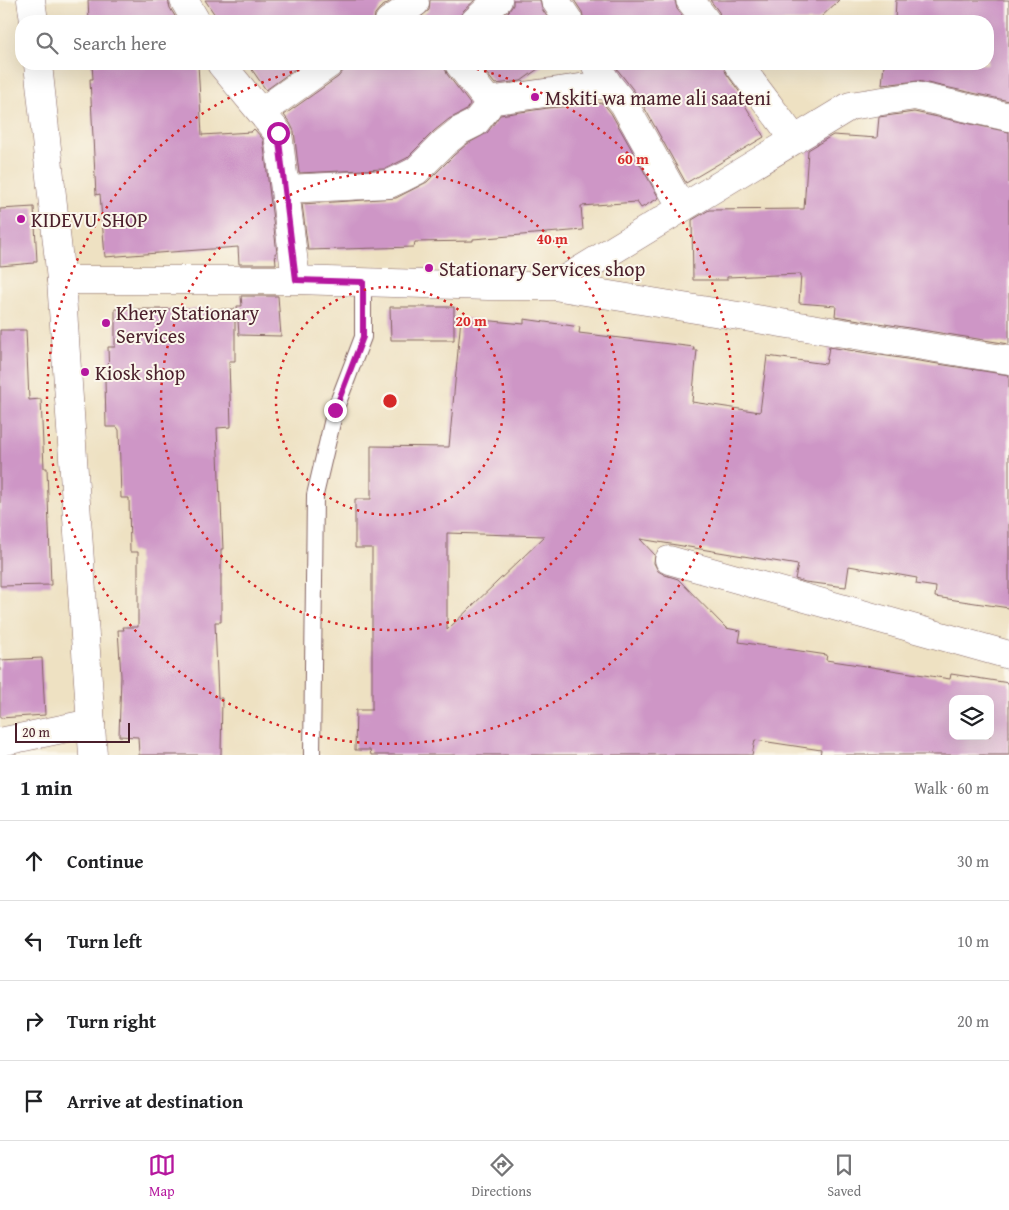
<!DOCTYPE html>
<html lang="en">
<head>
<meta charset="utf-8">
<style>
	body { margin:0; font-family:"Gentium Book Plus",serif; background:#f2f2f2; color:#202124 }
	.controls { position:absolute; right:15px; bottom:15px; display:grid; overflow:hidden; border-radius:10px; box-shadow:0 5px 20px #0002 }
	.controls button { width:45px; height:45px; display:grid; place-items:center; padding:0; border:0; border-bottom:1px solid #e0e0e0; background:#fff; color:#202124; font:25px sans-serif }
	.scale { position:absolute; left:15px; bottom:12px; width:115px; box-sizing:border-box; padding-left:5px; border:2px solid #4a1f2b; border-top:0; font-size:14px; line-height:18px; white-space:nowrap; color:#4a1f2b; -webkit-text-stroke:4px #fbf7ec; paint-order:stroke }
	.stop { position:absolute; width:15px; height:15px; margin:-11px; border:4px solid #b5179e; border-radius:50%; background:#fff }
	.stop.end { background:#b5179e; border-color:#fff; box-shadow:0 1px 5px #0008 }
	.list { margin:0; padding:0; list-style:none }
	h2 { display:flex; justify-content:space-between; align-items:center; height:65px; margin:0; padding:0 20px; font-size:21px }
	h2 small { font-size:16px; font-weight:400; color:#757577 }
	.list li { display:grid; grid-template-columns:32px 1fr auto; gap:15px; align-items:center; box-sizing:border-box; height:80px; padding:0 20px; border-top:1px solid #e0e0e0 }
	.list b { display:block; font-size:19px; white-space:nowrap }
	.list em { font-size:16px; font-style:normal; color:#757577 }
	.icon { flex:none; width:28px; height:28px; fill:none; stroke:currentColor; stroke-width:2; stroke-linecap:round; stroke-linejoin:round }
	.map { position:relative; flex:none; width:1009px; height:755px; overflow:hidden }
	.search { position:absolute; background:#fff; box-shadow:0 5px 20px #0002; left:15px; right:15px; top:15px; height:55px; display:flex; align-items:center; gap:12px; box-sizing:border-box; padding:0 18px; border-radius:20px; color:#757577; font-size:19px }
	.sheet { height:385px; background:#fff }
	nav { display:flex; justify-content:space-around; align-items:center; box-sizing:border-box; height:70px; border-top:1px solid #e0e0e0; background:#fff; font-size:14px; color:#757577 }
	nav a { display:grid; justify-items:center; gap:2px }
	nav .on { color:#b5179e }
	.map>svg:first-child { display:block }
</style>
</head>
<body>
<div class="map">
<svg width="1009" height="755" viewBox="0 0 1009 755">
	<rect width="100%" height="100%" fill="#fbf7ec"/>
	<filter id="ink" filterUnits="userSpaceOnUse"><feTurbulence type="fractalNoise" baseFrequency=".02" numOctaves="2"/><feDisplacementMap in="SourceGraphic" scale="10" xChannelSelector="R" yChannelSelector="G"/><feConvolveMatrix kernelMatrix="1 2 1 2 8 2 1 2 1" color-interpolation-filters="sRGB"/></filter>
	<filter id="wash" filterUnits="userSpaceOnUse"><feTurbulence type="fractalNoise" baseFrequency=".0096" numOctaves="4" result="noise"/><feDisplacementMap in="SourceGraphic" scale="20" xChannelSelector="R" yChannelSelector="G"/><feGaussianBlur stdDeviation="1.12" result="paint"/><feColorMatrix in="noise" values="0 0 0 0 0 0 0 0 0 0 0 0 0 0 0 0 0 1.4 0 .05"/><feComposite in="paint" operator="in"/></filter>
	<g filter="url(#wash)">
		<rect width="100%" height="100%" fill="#eee1c2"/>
		<g id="blocks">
			<path fill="#ce96c6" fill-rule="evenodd" d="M88,0H168L170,8L178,21H89Z
				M205,0H392L380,8L375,14L374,21H219Z
				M430,0H475L464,10L460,16V21H416L429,10Z
				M513,0H540L542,9L550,21H498L509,11L513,5Z
				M574,0H675L677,9L687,21H584L582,12Z
				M710,0H839L817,21H721L719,12Z
				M896,0H1009V101L918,81L882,85L884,64H988V21H895Z
				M92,64H198L202,135L251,132L254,129L263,139L277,253H275L276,264H239L238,247L105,257L100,194L96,195L90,79H93Z
				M248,64H302L266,90Z
				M344,64H444L447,74L470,104L465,111L449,119L434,131L407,158L385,169L299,173L294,131L290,123L284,115L338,77L343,71Z
				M479,64H545L521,81L495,84Z
				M613,64H723L726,73L741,94L739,95L764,137L686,183L638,96Z
				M603,103L611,113L659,198L641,208L637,202L581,206L583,230L473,239V241L415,242L414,247L308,250L302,204L396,198L427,182L454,155L467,144L487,133L500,115L548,108Z
				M914,112L1009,132V344L835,316L836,306L799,303L801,274L727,277V280H693L692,220L709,210L804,209L808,150L833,135L877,138L879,117Z
				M34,207L37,261H34V263L0,266V209Z
				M241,296H278L281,336L239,335L237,306H242Z
				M390,307H454V340H391Z
				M115,309H235V361H229L231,427L217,428L220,503H221L223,549H221V622H215L218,698H222L221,755H139L138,737L119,736L121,676L118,630H124L123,627H138V552H130L129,498H121L119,430L117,427H106L105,379H109L108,347H115Z
				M461,318L524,324V319L580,327L579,333L694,347L693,350H697L692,402L760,412L767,356L826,364L829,347L1009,375V608L935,597L936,587L916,584L917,578L849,566L846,587L805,582L795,579L798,565L640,539L655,555L654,563L658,571L665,575L678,579L726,628L741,631L739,642L827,655L826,660L911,673L950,679L951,674L1009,683V755H820L821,750L755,740L752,755H371L370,750H355L356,710H372V548H355V499H371V446L449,447ZM447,533L545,536L447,630ZM953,699H990V736H953Z
				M0,330H26L29,400L41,399L44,468H47L51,585L0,586Z
				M42,658L45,715L0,718V660Z"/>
		</g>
	</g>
	<g filter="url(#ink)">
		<use href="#blocks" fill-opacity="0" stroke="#836360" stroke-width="1"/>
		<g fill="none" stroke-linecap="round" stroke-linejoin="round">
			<defs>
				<path id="lane" d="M312,755L315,495L335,410L363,337V283"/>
				<path id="street" d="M184,0L196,21
					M555,0L569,21
					M690,0L706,21
					M389,21L415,3
					M475,21L498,0
					M221,64L278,133L296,280
					M595,64L608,84L624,104L682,208
					M738,64L795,140
					M488,101L608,84
					M261,112L329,64
					M285,189L389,184L402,178L416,171L444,143L459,131L475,123L487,108L488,101L459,64
					M61,280H296L488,286H554L850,106L915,96L1009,117
					M554,286L1009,360
					M669,560L1009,655
					M0,742L91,723"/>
				<path id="secondary" d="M31,0L34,21
					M38,64L61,280L93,755"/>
			</defs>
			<use href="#lane" stroke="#836360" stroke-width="18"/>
			<use href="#street" stroke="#836360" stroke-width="29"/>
			<use href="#secondary" stroke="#836360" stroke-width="29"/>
			<use href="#lane" stroke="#fff" stroke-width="16"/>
			<use href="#street" stroke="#fff" stroke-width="28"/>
			<use href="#secondary" stroke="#fff" stroke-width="28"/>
		</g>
	</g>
	<g fill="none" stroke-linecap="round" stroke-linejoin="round" filter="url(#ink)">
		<path stroke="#b5179e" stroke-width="6" d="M278,133L296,280L363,282V337L335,410"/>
	</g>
	<g fill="none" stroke="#d62828" stroke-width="2.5" stroke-dasharray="2.5 5">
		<circle cx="390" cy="401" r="114"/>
		<circle cx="390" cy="401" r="229"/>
		<path d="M455 64A343 343 0 1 1 325 64"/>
	</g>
	<g fill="#b5179e" stroke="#fbf7ec" stroke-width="2">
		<circle cx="535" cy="97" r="5"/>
		<circle cx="21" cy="219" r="5"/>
		<circle cx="429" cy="268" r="5"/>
		<circle cx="106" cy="323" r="5"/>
		<circle cx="85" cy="372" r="5"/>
	</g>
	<g text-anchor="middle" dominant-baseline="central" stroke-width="4" stroke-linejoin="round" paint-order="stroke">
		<g font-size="20" fill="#4a1f2b" stroke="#fbf7ec" text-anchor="start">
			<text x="545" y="97">Mskiti wa mame ali saateni</text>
			<text x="31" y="219">KIDEVU SHOP</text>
			<text x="439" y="268">Stationary Services shop</text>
			<text x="116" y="312">Khery Stationary<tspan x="116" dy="23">Services</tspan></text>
			<text x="95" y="372">Kiosk shop</text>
		</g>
	</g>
	<circle cx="390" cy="401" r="8" fill="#d62828" stroke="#fbf7ec" stroke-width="2.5"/>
	<g font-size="15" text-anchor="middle" font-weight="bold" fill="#d62828" stroke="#fbf7ec" stroke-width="4" stroke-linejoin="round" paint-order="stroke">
		<text x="633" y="164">60 m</text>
		<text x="552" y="244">40 m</text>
		<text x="471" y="326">20 m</text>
	</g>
</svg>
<div class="controls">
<button><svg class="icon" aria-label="layers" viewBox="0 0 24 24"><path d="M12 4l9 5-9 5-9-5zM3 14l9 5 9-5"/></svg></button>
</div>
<div class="scale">20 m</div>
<div class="stop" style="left:278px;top:133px"></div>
<div class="stop end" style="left:335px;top:410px"></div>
<div class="search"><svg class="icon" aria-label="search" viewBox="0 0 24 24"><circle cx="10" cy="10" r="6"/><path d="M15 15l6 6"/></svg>Search here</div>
</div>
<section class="sheet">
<h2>1 min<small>Walk · 60 m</small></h2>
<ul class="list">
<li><svg class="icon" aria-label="ahead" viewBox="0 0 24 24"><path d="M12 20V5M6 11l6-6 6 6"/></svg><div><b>Continue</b></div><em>30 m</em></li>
<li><svg class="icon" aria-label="left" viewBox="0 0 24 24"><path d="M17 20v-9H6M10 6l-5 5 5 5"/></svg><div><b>Turn left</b></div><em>10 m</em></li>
<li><svg class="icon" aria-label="right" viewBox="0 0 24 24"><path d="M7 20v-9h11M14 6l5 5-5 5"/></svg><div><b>Turn right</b></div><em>20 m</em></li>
<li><svg class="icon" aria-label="arrive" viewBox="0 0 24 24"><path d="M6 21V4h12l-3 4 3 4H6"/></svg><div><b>Arrive at destination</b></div></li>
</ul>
</section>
<nav>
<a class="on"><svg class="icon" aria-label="map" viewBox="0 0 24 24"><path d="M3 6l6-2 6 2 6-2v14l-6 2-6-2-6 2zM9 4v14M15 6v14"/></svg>Map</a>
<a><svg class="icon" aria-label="directions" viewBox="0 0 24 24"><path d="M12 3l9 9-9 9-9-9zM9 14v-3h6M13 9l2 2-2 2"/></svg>Directions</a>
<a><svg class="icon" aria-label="saved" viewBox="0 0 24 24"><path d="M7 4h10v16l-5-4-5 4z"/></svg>Saved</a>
</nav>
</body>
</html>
